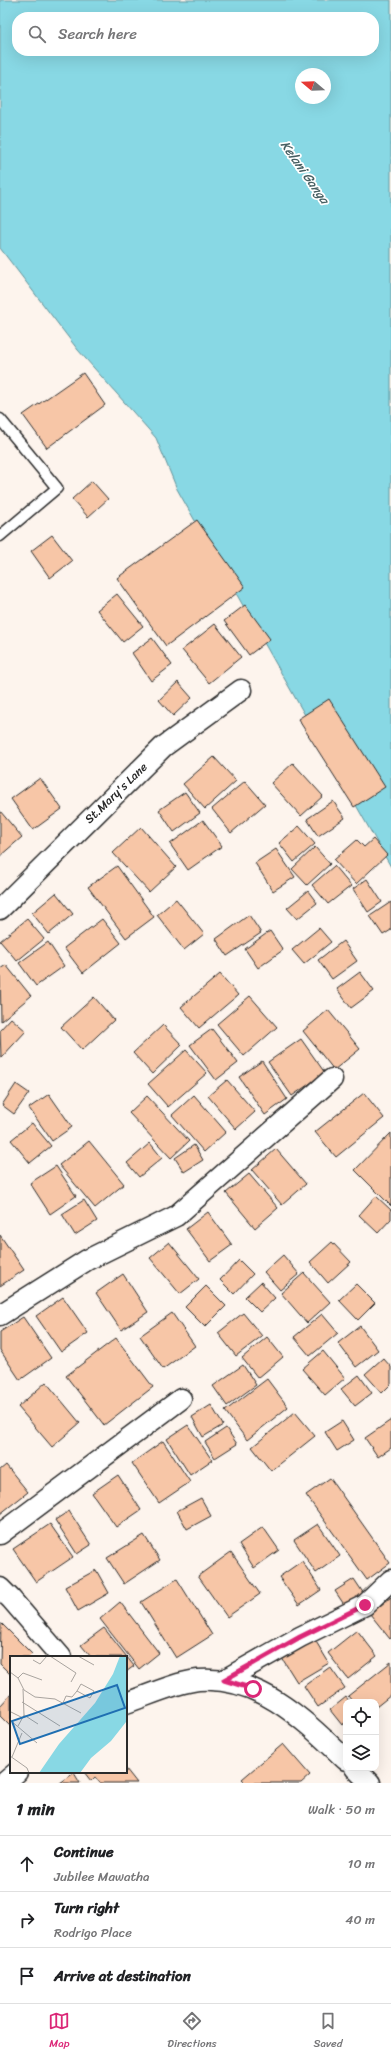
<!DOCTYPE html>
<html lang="en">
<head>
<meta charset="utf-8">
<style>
	body { margin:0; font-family:Sriracha,sans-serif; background:#f2f2f2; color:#202124 }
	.controls { position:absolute; right:12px; bottom:12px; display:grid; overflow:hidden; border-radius:8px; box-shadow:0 4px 16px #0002 }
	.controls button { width:36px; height:36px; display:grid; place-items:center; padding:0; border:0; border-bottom:1px solid #e0e0e0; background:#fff; color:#202124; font:20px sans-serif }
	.compass { position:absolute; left:295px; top:68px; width:36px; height:36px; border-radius:50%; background:#fff; box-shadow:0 4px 16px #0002; rotate:289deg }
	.stop { position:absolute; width:12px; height:12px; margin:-9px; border:3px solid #db2777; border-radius:50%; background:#fff }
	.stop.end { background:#db2777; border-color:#fff; box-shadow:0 1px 4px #0008 }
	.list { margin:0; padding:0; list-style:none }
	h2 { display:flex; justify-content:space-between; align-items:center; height:52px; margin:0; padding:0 16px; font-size:17px }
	h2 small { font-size:13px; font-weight:400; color:#757577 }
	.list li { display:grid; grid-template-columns:26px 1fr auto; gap:12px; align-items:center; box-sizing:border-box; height:56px; padding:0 16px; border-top:1px solid #e0e0e0 }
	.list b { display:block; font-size:15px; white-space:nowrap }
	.list p { margin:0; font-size:13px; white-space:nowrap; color:#757577 }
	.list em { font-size:13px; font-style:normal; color:#757577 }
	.icon { flex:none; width:22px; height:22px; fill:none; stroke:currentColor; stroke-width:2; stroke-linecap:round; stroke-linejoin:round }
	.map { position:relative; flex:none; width:391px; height:1783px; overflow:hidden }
	.search { position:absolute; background:#fff; box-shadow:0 4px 16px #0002; left:12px; right:12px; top:12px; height:44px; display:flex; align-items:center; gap:10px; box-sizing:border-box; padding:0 14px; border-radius:16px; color:#757577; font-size:15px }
	.sheet { height:220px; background:#fff }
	nav { display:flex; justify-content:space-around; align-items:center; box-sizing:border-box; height:56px; border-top:1px solid #e0e0e0; background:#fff; font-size:11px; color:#757577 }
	nav a { display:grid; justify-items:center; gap:2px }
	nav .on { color:#db2777 }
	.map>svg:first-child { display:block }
</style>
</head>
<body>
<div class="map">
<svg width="391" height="1783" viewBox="0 0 391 1783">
	<rect width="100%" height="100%" fill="#fdf4ed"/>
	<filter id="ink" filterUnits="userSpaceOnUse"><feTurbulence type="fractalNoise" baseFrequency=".025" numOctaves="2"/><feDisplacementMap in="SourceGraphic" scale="8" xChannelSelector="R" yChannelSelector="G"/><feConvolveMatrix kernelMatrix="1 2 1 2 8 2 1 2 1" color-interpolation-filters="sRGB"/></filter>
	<g filter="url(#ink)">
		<path fill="#88d8e4" stroke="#63939a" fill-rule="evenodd" d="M0,0H391V867L177,489L156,438L78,350L0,248ZM17,17H374V51H17ZM301,74H325V98H301Z"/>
		<path fill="#f7c6a7" stroke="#2b2b2b" d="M83,373L105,405L47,448L23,415Z
			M92,481L108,499L88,517L72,499Z
			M197,520L245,587L166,646L117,578Z
			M52,535L72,561L50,578L31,551Z
			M117,594L143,626L123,642L97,610Z
			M245,605L270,639L249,655L224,621Z
			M215,624L241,657L209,683L182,650Z
			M152,638L172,665L151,681L132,653Z
			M178,682L192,698L173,716L159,700Z
			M329,699L385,787L354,807L298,719Z
			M214,757L236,781L205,809L183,784Z
			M293,763L323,796L301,816L271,783Z
			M40,778L62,809L33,830L11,799Z
			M245,781L265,804L231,833L212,809Z
			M185,792L200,813L174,832L159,810Z
			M333,801L345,818L318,836L307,819Z
			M0,811L22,837L0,856Z
			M203,820L222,846L188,870L170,844Z
			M299,826L315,844L294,862L279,843Z
			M141,827L176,867L149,892L113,853Z
			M373,839L387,855L356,884L334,860L357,840L364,847Z
			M315,847L330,864L307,885L292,869Z
			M276,849L295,877L273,891L255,863Z
			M117,866L154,917L126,938L88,887Z
			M334,866L351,886L328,904L312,885Z
			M367,879L382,902L368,912L353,889Z
			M308,891L317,903L297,919L287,908Z
			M56,893L73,914L49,934L32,913Z
			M176,899L204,934L184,950L157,915Z
			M391,902V930L383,935L370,916Z
			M249,915L261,933L227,956L216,939Z
			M27,919L44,939L17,961L0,941Z
			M102,919L121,943L83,973L64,948Z
			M319,928L331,942L304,964L292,950Z
			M270,931L283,950L258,968L245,949Z
			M343,941L357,961L332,979L318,960Z
			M48,942L64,966L36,986L19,963Z
			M6,965L31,996L1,1021L0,969Z
			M360,972L374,991L351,1008L337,989Z
			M220,974L238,995L199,1028L181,1007Z
			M250,996L277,1027L244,1056L217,1024Z
			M94,997L114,1020L82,1050L61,1027Z
			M328,1010L360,1049L334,1070L303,1031Z
			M11,1018L26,1031L1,1058L0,1030Z
			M163,1025L182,1045L152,1074L133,1053Z
			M212,1029L238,1063L216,1080L190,1045Z
			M301,1039L325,1073L292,1096L268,1062Z
			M186,1050L207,1073L168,1107L148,1084Z
			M262,1061L287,1099L265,1115L239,1077Z
			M227,1080L255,1112L236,1129L208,1096Z
			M16,1084L29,1093L14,1114L2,1105Z
			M364,1093L384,1118L336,1157L315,1132Z
			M49,1094L72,1127L52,1141L29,1108Z
			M194,1095L226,1132L204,1152L172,1115Z
			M147,1096L189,1141L171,1158L129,1113Z
			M32,1123L51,1146L30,1163L11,1140Z
			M391,1133V1206L355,1170Z
			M89,1141L124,1184L95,1208L59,1165Z
			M150,1143L162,1158L139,1177L127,1163Z
			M194,1145L203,1160L184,1172L175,1158Z
			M276,1149L306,1184L282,1205L252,1170Z
			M56,1166L76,1196L50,1214L30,1183Z
			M249,1174L278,1208L255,1228L226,1193Z
			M376,1196L391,1210V1219L378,1233L359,1215Z
			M84,1200L97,1221L75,1235L62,1214Z
			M208,1212L232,1245L210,1261L186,1229Z
			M0,1235L24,1270L0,1286Z
			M169,1242L199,1279L180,1294L150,1258Z
			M332,1242L351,1262L328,1283L310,1262Z
			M283,1255L299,1274L280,1290L264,1272Z
			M239,1260L253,1274L234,1294L220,1280Z
			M304,1273L330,1302L307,1323L281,1293Z
			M123,1274L148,1312L121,1330L96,1293Z
			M261,1282L275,1298L260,1312L245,1297Z
			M356,1284L375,1303L358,1320L339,1300Z
			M206,1286L226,1306L205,1327L185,1307Z
			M63,1297L88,1333L61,1352L36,1316Z
			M172,1313L195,1346L163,1369L140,1336Z
			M243,1313L262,1336L236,1356L218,1333Z
			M322,1314L338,1333L310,1356L294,1337Z
			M23,1317L51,1358L20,1380L0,1350V1332Z
			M360,1326L378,1350L356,1367L338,1343Z
			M267,1337L283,1357L258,1378L242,1358Z
			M116,1338L153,1387L104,1425L66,1376Z
			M323,1351L345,1378L325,1395L302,1369Z
			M383,1358L391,1367V1384L382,1393L365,1374Z
			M243,1365L256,1385L227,1406L213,1386Z
			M359,1375L372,1393L355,1406L341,1389Z
			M267,1379L288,1407L247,1440L225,1411Z
			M46,1382L80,1423L52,1447L18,1407Z
			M211,1405L223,1425L203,1437L192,1417Z
			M295,1412L315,1436L271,1471L252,1447Z
			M391,1420V1448L378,1457L365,1438Z
			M342,1421L354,1440L337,1451L325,1432Z
			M188,1425L212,1460L190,1475L167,1439Z
			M226,1428L237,1444L215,1458L205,1442Z
			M163,1441L190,1482L159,1503L132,1463Z
			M6,1465L28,1492L0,1514V1470Z
			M118,1475L141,1510L116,1527L92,1493Z
			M330,1478L390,1563L367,1580L306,1495Z
			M201,1498L211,1516L187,1529L177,1511Z
			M69,1511L91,1545L77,1554L55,1520Z
			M50,1524L73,1557L36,1582L13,1549Z
			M318,1524L340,1556L316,1573L294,1540Z
			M263,1527L279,1550L254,1568L239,1544Z
			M144,1535L160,1560L124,1584L107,1558Z
			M231,1552L260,1594L227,1617L198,1576Z
			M302,1561L321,1590L299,1605L279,1577Z
			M96,1570L109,1593L78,1611L65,1587Z
			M177,1579L212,1635L176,1658L141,1602Z
			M354,1579L366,1597L347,1609L335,1591Z
			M391,1597V1638L390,1639L370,1614Z
			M120,1602L159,1653L139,1669L100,1619Z
			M1,1623L32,1654L29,1657H11V1675L0,1664Z
			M104,1628L134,1666L126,1672V1657H91L81,1645Z
			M357,1630L377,1656L348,1679L328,1653Z
			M312,1635L329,1663L297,1682L280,1655Z
			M391,1662V1695L376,1707V1702H353L348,1696Z
			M330,1667L345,1688L318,1707L304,1686Z
			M11,1694V1727L0,1716V1706Z
			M346,1697L350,1702H346V1722L342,1725L330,1710Z
			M283,1744L310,1775L301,1783H246L242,1779Z
			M126,1769L137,1783H100L95,1777L91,1781L84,1772H126Z
			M74,1773L80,1783H60Z"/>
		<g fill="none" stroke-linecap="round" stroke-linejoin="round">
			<defs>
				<path id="service" d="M0,419L57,488L0,536"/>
				<path id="minor" d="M0,909L163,747L241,690
					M0,1315L87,1260L176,1216L332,1079
					M0,1534L181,1399
					M0,1588L11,1599L61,1657
					M224,1680L300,1637L365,1605L391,1580
					M126,1703C149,1695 174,1683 198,1680C260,1675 305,1721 346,1760
					M355,1768L370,1783
					M4,1783L17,1772"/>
			</defs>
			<use href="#service" stroke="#2b2b2b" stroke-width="13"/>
			<use href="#minor" stroke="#2b2b2b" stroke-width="23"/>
			<use href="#service" stroke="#fff" stroke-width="10"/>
			<use href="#minor" stroke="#fff" stroke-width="20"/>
		</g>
	</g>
	<g fill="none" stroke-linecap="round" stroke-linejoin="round" filter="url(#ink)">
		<path stroke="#db2777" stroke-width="5" d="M253,1689L224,1680L300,1637L365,1605"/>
	</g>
	<g text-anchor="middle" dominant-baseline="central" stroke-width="3.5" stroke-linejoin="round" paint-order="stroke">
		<g font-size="12" fill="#2b2b2b" stroke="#fff">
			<text transform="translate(116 793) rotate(-44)">St.Mary's Lane</text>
		</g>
		<g font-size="13" font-style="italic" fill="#475f62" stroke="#fff">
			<text transform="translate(305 172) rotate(55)">Kelani Ganga</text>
		</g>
	</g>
	<g transform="translate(10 1656)">
		<rect width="117" height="117" fill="#fdf4ed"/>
		<path d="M110,0H117L116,66L101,85L81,102L70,117H29L49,88L85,47L103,18Z" fill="#88d8e4"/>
		<path fill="none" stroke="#a9a49f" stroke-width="1" d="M40,0L66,17L61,26M68,0L84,9M23,4L30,8L37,0M0,16L8,22L14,34L25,41L45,43L71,57M8,22L13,17L32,24M12,46L50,70M53,47L56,40L62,41L67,35L80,42L84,35L71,28L67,35M1,56L13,62M14,59L28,68M0,64L27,87M8,70L14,59L13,33M0,100L17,112L19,117M2,101L12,77"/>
		<path fill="#1f6fb2" fill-opacity="0.15" stroke="#1f6fb2" stroke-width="2" d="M107,29L115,52L10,88L2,65Z"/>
		<rect width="117" height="117" fill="none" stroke="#2b2b2b" stroke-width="2"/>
	</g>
</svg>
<div class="controls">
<button><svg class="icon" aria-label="locate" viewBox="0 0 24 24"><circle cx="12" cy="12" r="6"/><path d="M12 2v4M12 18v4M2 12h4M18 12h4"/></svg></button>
<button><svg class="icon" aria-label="layers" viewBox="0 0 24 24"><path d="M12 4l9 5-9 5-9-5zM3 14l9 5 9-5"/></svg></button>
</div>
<svg class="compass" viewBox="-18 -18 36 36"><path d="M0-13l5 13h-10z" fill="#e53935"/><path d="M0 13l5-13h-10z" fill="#757577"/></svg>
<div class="stop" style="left:253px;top:1689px"></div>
<div class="stop end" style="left:365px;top:1605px"></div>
<div class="search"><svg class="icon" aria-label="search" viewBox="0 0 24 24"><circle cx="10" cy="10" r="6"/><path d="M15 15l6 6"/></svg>Search here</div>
</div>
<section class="sheet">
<h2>1 min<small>Walk · 50 m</small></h2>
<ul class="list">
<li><svg class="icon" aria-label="ahead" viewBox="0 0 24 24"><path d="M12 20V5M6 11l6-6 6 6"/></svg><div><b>Continue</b><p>Jubilee Mawatha</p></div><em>10 m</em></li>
<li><svg class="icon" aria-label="right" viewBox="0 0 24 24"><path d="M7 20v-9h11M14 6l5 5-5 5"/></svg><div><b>Turn right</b><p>Rodrigo Place</p></div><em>40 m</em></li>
<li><svg class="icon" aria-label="arrive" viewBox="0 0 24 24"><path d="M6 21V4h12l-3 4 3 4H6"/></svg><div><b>Arrive at destination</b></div></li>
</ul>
</section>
<nav>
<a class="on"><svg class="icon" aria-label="map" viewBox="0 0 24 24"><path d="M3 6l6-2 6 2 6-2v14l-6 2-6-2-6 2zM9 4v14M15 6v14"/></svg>Map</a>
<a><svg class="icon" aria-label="directions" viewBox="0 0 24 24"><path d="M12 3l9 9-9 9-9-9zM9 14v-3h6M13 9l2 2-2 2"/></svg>Directions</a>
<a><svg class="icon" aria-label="saved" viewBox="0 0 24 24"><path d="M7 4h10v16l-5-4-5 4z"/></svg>Saved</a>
</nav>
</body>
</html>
